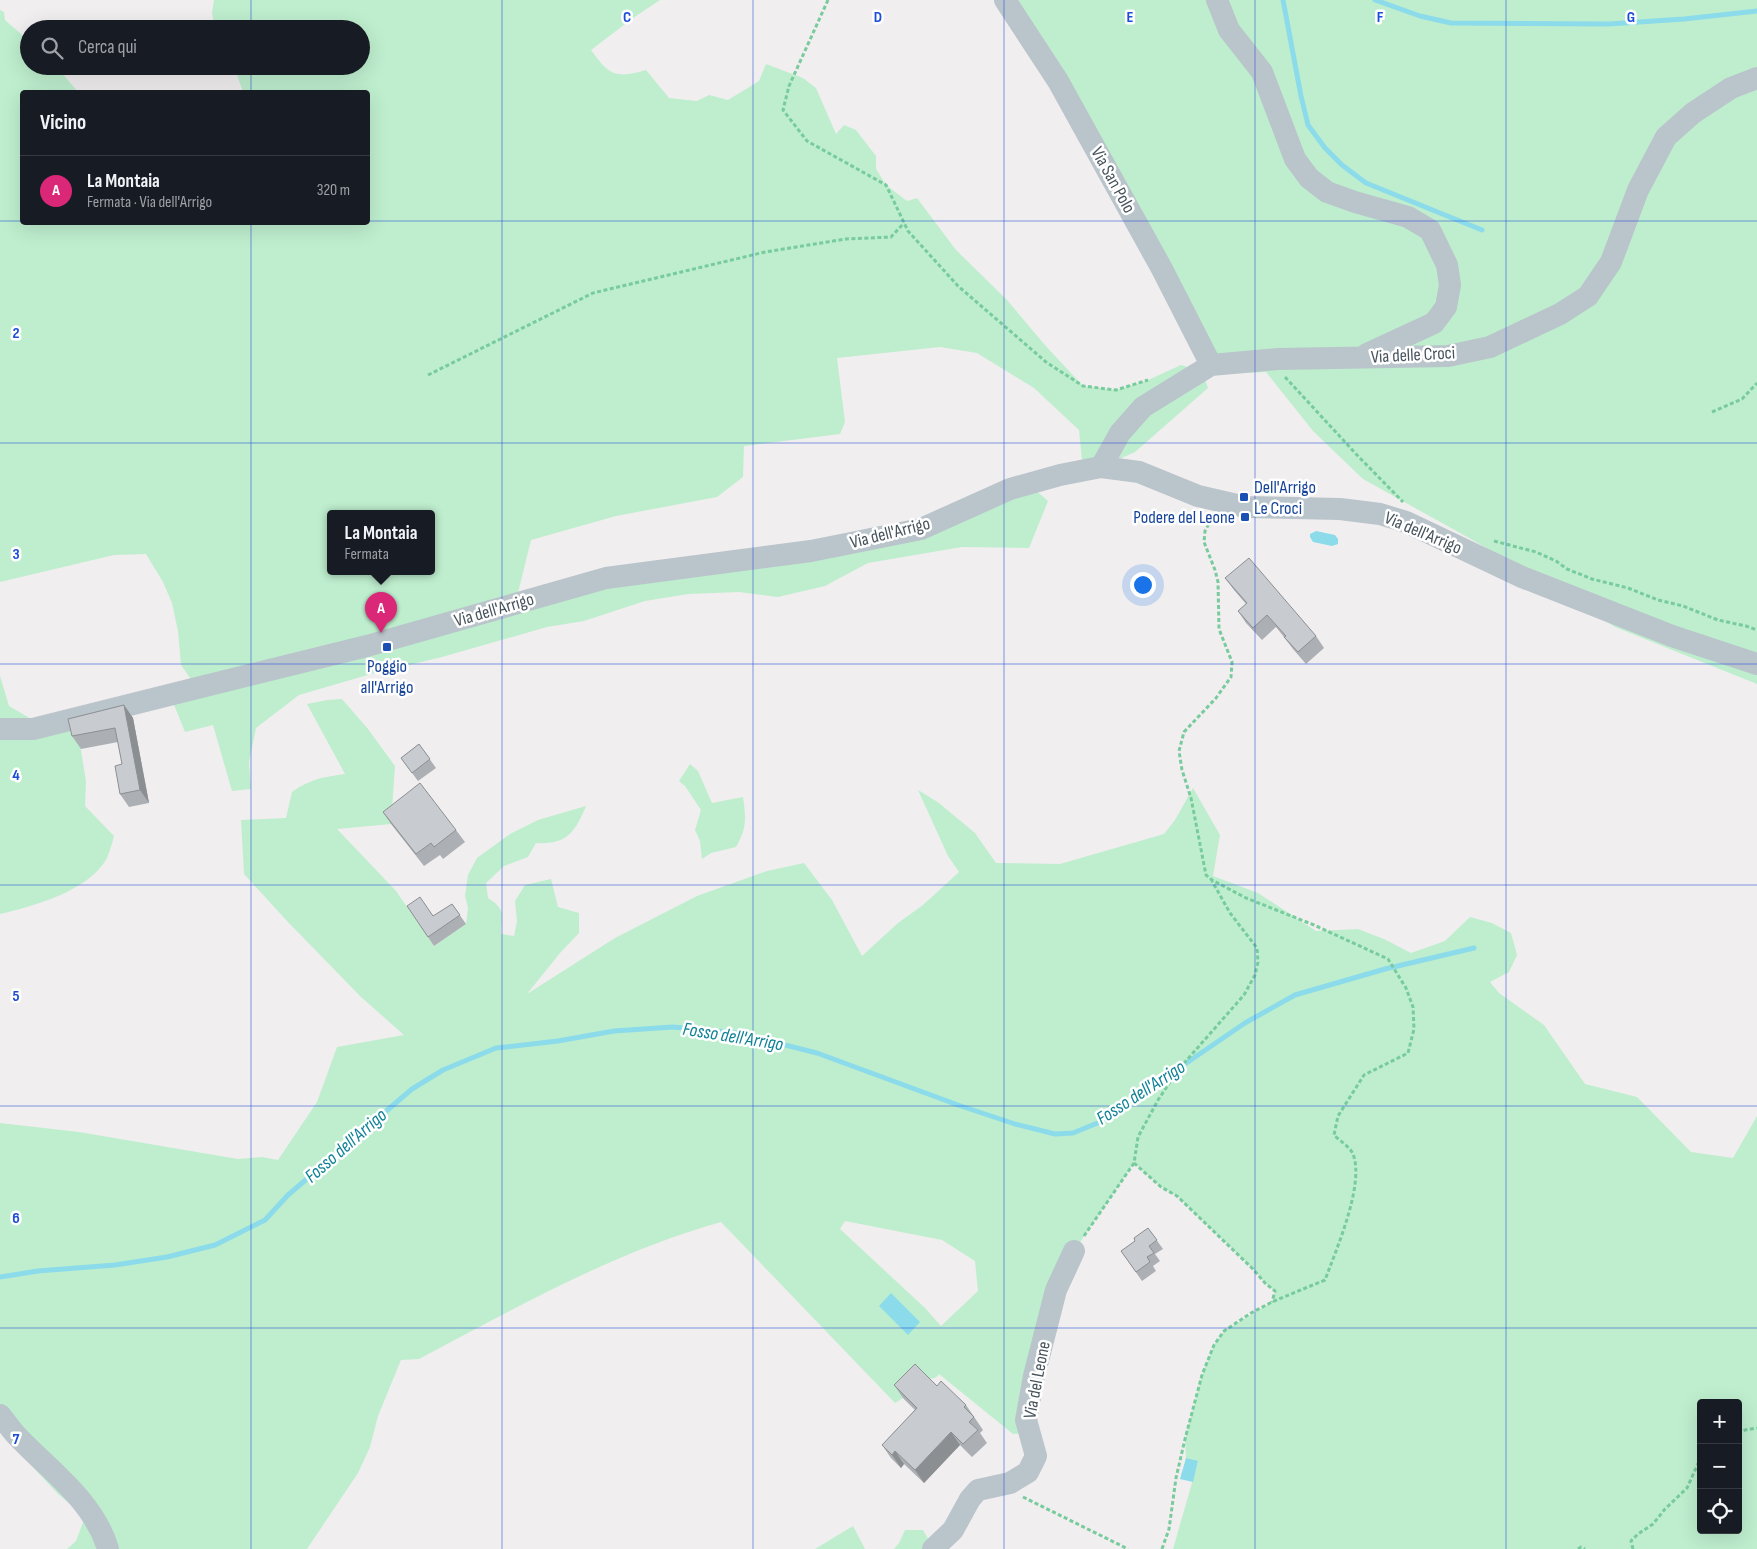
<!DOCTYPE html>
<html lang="it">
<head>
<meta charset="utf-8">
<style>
	body { margin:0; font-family:"Sofia Sans Condensed",sans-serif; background:#20242c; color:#f1f3f6 }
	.controls { position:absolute; right:15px; bottom:15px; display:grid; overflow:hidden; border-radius:5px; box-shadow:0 5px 20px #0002 }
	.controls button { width:45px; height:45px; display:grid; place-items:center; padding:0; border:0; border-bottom:1px solid #363941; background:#171b24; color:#f1f3f6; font:25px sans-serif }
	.you { position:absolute; left:1142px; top:584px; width:18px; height:18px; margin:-12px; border:4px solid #fff; border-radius:50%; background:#1a73e8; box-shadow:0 0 0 8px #1a73e833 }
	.badge { display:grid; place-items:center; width:32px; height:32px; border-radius:50%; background:#db2777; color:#fff; font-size:16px; font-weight:700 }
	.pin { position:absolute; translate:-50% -41px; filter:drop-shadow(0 1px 2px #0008) }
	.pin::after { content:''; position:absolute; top:26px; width:18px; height:15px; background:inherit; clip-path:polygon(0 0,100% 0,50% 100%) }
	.popup { position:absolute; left:327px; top:510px; width:108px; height:65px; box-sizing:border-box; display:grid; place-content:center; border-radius:5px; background:#171b24; filter:drop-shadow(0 1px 4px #0005); font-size:16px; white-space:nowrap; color:#9ea1a6 }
	.popup b { font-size:19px; color:#f1f3f6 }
	.popup::after { content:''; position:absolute; left:50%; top:100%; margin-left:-10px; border:10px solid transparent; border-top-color:#171b24 }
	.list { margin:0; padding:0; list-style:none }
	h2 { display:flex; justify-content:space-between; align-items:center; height:65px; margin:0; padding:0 20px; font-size:21px }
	h2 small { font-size:16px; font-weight:400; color:#9ea1a6 }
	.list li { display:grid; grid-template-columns:32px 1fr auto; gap:15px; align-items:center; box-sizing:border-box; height:70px; padding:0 20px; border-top:1px solid #363941 }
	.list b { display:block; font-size:19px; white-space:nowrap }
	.list p { margin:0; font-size:16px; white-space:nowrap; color:#9ea1a6 }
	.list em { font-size:16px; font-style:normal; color:#9ea1a6 }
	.icon { flex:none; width:28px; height:28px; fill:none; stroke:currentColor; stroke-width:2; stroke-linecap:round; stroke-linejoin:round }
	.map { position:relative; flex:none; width:1757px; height:1549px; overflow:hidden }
	.search { position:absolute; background:#171b24; box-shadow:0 5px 20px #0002; left:20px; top:20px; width:350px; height:55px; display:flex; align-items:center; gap:12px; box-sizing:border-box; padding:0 18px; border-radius:28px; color:#9ea1a6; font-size:19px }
	.panel { position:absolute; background:#171b24; box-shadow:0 5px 20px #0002; left:20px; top:90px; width:350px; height:135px; border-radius:5px }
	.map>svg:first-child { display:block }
</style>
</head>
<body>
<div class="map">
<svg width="1757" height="1549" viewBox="0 0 1757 1549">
	<rect width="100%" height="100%" fill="#f1eeef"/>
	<path fill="#beeece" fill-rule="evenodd" d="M214,0H660L633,18L591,50C609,75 615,79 646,70L669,98L697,101L709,95L728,100L759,81L766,64L803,78L816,88L836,134L844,125L856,130L876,156V169L886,185L907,201L917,198L956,250L1007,300L1044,344L1083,386L1116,390L1146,381L1181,365L1202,371L1208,388L1135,452L1101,467L1083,470L1079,430L1034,388L977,353L940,347L837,358L845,422L840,434L744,446L743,477L717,497L616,516L531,540L514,609L590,586L794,556L1033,488L1048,501L1029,548L962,547L868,563L825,586L778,597L739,592L688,594L645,601L584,621L547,627L442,657L371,674L299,695L256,728L249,762L251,789L232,791L213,725L185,732L170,695L197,688L181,665L178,631L172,603L163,582L146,554L114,555L0,582V10L4,12L5,20L29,41V66H56L78,92H22V222H368V92H243L234,66H361V29H215L212,13ZM331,514H431V572H331Z
		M1005,0H1757V684L1615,627L1478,543L1363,479L1313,431L1266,372L1223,374Z
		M0,676L9,706L33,720L76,718L86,782L85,806L114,836C112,843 110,851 107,858C89,891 34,906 0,914Z
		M342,699L368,729L395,766L391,824L337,829L396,891L434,946L466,924L468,908L465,896L468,875L477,858L510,834L538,820L586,806C575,832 567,845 536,843L528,857L504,866L486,883L488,898C507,910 501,915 501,934L514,936L517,921L515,901L525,885L551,879L558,907L579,913V933L560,953L527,994L615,938L697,896L767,871L804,863L832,900L862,956L898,923L923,905L959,872L948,856L918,790L939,803L975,833L996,863L1060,864L1164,834L1175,820L1193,788L1220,835L1213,876L1258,893L1316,931L1358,929L1384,939L1411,953L1445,941L1470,917L1492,923L1511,933L1517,955L1509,972L1490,982L1499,993L1544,1025L1585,1084L1637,1097L1691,1152L1733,1158L1757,1116V1549H1173L1198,1462L1186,1458L1185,1439L1202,1375L1214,1345L1224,1331L1272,1302L1275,1291L1265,1283L1252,1268L1177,1196L1161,1187L1134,1163L1074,1251L1029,1433L1013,1434L939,1374C935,1380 931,1379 924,1377L903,1398L895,1403L721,1222C614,1252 517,1307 419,1359L401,1360L378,1416L370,1447L358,1473L307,1549H67L76,1541L85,1517L57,1493L0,1432V1123L79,1132L238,1159L262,1157L278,1160L317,1102L337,1047L404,1035L360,996L288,922L244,874L241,820L286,818L292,792C310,779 324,777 345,774L307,704L327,700ZM845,1221L942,1240L975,1261L978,1291L941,1326L925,1308L840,1229ZM1701,1403H1738V1530H1701Z
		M690,764L698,771L712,803L743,797C746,818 747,828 736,847L711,853L702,859L700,841L695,830L701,810L685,786L679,781Z
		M853,1526L865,1549H815Z
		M905,1530H923L934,1549H894L899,1543Z"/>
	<path fill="#8cdbea" d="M1316,531L1335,535L1338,539V544L1332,546L1313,542L1310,537V534Z
		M891,1293L920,1322L908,1335L879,1306Z
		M1186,1458L1198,1461L1193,1482L1180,1479Z"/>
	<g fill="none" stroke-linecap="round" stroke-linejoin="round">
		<path stroke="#8cdbea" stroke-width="5" d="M1283,0L1301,96L1308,125L1325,148L1342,165L1366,183L1482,230
			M1375,0L1420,16L1451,23L1609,24L1684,19L1757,11
			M0,1277L38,1271L115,1265L167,1257L215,1245L265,1220L288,1195L412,1089L443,1070L496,1048L558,1041L614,1031L673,1027L737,1033L817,1053L958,1105L1015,1124L1055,1134L1073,1133L1100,1122L1245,1023L1295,995L1385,969L1474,948"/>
		<path stroke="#77cb9d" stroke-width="3" stroke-dasharray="4 2.5" stroke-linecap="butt" d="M828,0L789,86L783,110L807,141L886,185L908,231L958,286L1046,362L1083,386L1116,390L1148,380
			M428,375L593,293L765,252L846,239L891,237L904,223
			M1285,377L1357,455L1403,502
			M1712,412L1742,399L1757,383
			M1494,541L1536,552L1556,561L1567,569L1592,579L1628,588L1658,600L1683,606L1718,620L1746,626L1757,630
			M1134,1163L1161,1187L1177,1196L1252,1268L1265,1283L1275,1291L1272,1302
			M1084,1236L1134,1163L1138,1137L1158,1100L1178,1070L1244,995L1255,975L1258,962L1257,948L1230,913L1212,881
			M1738,1434L1745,1430L1757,1428
			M1023,1497L1128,1549
			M1162,1549L1169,1529L1176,1478L1185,1439L1202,1375L1214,1345L1224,1331L1251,1313L1272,1302L1325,1280C1336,1250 1365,1184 1353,1154C1350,1147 1339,1140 1334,1135L1338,1116L1364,1075L1408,1053L1414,1029L1413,1007L1406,988L1388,959L1314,925L1246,898L1212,880L1206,875L1191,798L1182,770L1179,751L1184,732L1216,698L1231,677L1232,662L1219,629L1218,582L1215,570L1204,542L1205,531L1212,518
			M1578,1549L1581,1547L1585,1549
			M1633,1549L1631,1541L1638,1534L1653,1524L1665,1509L1687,1488L1701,1457"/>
		<path stroke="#bac4cb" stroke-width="22" d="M1005,0L1058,81L1162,269L1211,365
			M1217,0L1229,30L1262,72L1295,159L1309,178L1327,192L1355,202L1408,217L1430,230L1447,265L1450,285L1446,307L1434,323L1367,354
			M1101,467L1120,433L1143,407L1211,365L1278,359L1448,356L1490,347L1560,314L1588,296L1611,262L1638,190L1666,137L1693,113L1731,88L1757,78
			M0,729H33L197,688L367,646L606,578L811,551L921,529L1010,489L1060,475L1101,467L1139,472L1198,496L1246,507L1340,509L1380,514L1406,522L1522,577L1672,636L1757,664
			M0,1415C6,1422 11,1430 17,1436C50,1471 94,1501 108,1549
			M933,1549L953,1530L970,1499L978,1490L1010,1483L1028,1472L1036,1456L1026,1420L1034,1376L1056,1290L1074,1251"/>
	</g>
	<path fill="#acafb4" d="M1225,578L1316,636L1324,648L1306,664L1293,649L1284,637L1276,627L1262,640L1246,623L1238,611L1246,604L1234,590Z
		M124,705L133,718L149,803L129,807L120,794L122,764L118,742L81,749L72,736Z
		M419,744L436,768L418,781L401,758Z
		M383,812L456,830L465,842L443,859L440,855L424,866L391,824Z
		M452,904L466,924L434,946L407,906L434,916Z
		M1148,1228L1163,1249L1155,1254L1160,1261L1153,1266L1156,1271L1142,1281L1121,1251L1135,1241Z
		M894,1385L937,1386L966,1405L983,1430L980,1433L987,1443L972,1457L960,1445L924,1483L904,1464L901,1468L891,1458L882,1445L915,1410L903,1398Z"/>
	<path fill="#8c8f92" d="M124,705L133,718L149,803L140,790Z
		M951,1432L960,1445L924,1483L915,1470Z
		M895,1451L904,1464L901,1468L892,1455Z"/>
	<path fill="#c8ccd1" stroke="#8c8f92" d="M1249,558L1316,636L1298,652L1284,637L1286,636L1267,615L1253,628L1238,611L1247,603L1225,578Z
		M124,705L140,790L120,794L115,766L122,764L115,728L72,736L68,719Z
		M419,744L430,759L412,773L401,758Z
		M420,783L456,830L434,847L431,843L416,854L383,812Z
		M420,897L433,916L452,904L460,915L428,937L407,906Z
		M1148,1228L1157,1240L1149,1246L1154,1253L1147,1257L1150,1262L1136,1272L1121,1251L1135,1241L1134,1238Z
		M915,1364L937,1386L941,1381L966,1405L964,1407L974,1417L969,1422L978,1430L963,1444L951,1432L915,1470L895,1451L892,1455L882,1445L917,1408L894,1385Z"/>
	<path fill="none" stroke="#1d4ed8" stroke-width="1" stroke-opacity="0.55" d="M251,0V29M502,0V1549M753,0V1549M1004,0V1549M1255,0V1549M1506,0V1549M251,66V92M0,221H22M368,221H1757M251,222V1549M0,443H1757M0,664H1757M0,885H1757M0,1106H1757M0,1328H1757"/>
	<g fill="#1a4fb4" stroke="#fff" stroke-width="2">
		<rect x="1239" y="492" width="10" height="10" rx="2.5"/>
		<rect x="1240" y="512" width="10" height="10" rx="2.5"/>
		<rect x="382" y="642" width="10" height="10" rx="2.5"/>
	</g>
	<g text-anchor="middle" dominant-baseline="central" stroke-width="5" stroke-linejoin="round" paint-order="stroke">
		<g font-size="18" fill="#47535b" stroke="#fff">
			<text transform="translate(1113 180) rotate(61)">Via San Polo</text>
			<text transform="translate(1413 355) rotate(-3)">Via delle Croci</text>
			<text transform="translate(890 533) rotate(-14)">Via dell'Arrigo</text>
			<text transform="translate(1423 533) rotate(23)">Via dell'Arrigo</text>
			<text transform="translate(494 610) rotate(-16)">Via dell'Arrigo</text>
			<text transform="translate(1037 1380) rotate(-79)">Via del Leone</text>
		</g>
		<g font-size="18" fill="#164399" stroke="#fff" text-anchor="start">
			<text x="1254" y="487">Dell'Arrigo<tspan x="1254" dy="21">Le Croci</tspan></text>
			<text x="1235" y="517" text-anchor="end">Podere del Leone</text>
			<text x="387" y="666" text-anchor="middle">Poggio<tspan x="387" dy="21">all'Arrigo</tspan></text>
		</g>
		<g font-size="19" font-style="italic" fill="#108297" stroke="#fff">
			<text transform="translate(733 1037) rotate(9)">Fosso dell'Arrigo</text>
			<text transform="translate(1141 1093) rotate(-33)">Fosso dell'Arrigo</text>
			<text transform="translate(346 1146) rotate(-41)">Fosso dell'Arrigo</text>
		</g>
	</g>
	<g font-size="16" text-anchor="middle" font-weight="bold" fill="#1d4ed8" stroke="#fff" stroke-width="5" stroke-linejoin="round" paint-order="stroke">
		<text x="627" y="22">C</text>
		<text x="878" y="22">D</text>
		<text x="1130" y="22">E</text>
		<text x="1380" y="22">F</text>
		<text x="1631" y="22">G</text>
		<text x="16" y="338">2</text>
		<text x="16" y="559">3</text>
		<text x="16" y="780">4</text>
		<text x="16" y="1001">5</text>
		<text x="16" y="1223">6</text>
		<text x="16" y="1444">7</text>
	</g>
</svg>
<div class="controls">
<button>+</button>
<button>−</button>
<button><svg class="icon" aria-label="locate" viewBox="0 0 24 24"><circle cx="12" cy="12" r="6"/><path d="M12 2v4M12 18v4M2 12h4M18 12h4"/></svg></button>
</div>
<div class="you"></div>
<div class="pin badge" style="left:381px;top:633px">A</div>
<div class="popup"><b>La Montaia</b>Fermata</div>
<div class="search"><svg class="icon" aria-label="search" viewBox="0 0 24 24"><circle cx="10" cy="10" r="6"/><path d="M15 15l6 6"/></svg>Cerca qui</div>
<section class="panel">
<h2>Vicino<small></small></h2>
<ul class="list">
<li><span class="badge">A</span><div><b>La Montaia</b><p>Fermata · Via dell'Arrigo</p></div><em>320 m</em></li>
</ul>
</section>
</div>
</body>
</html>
